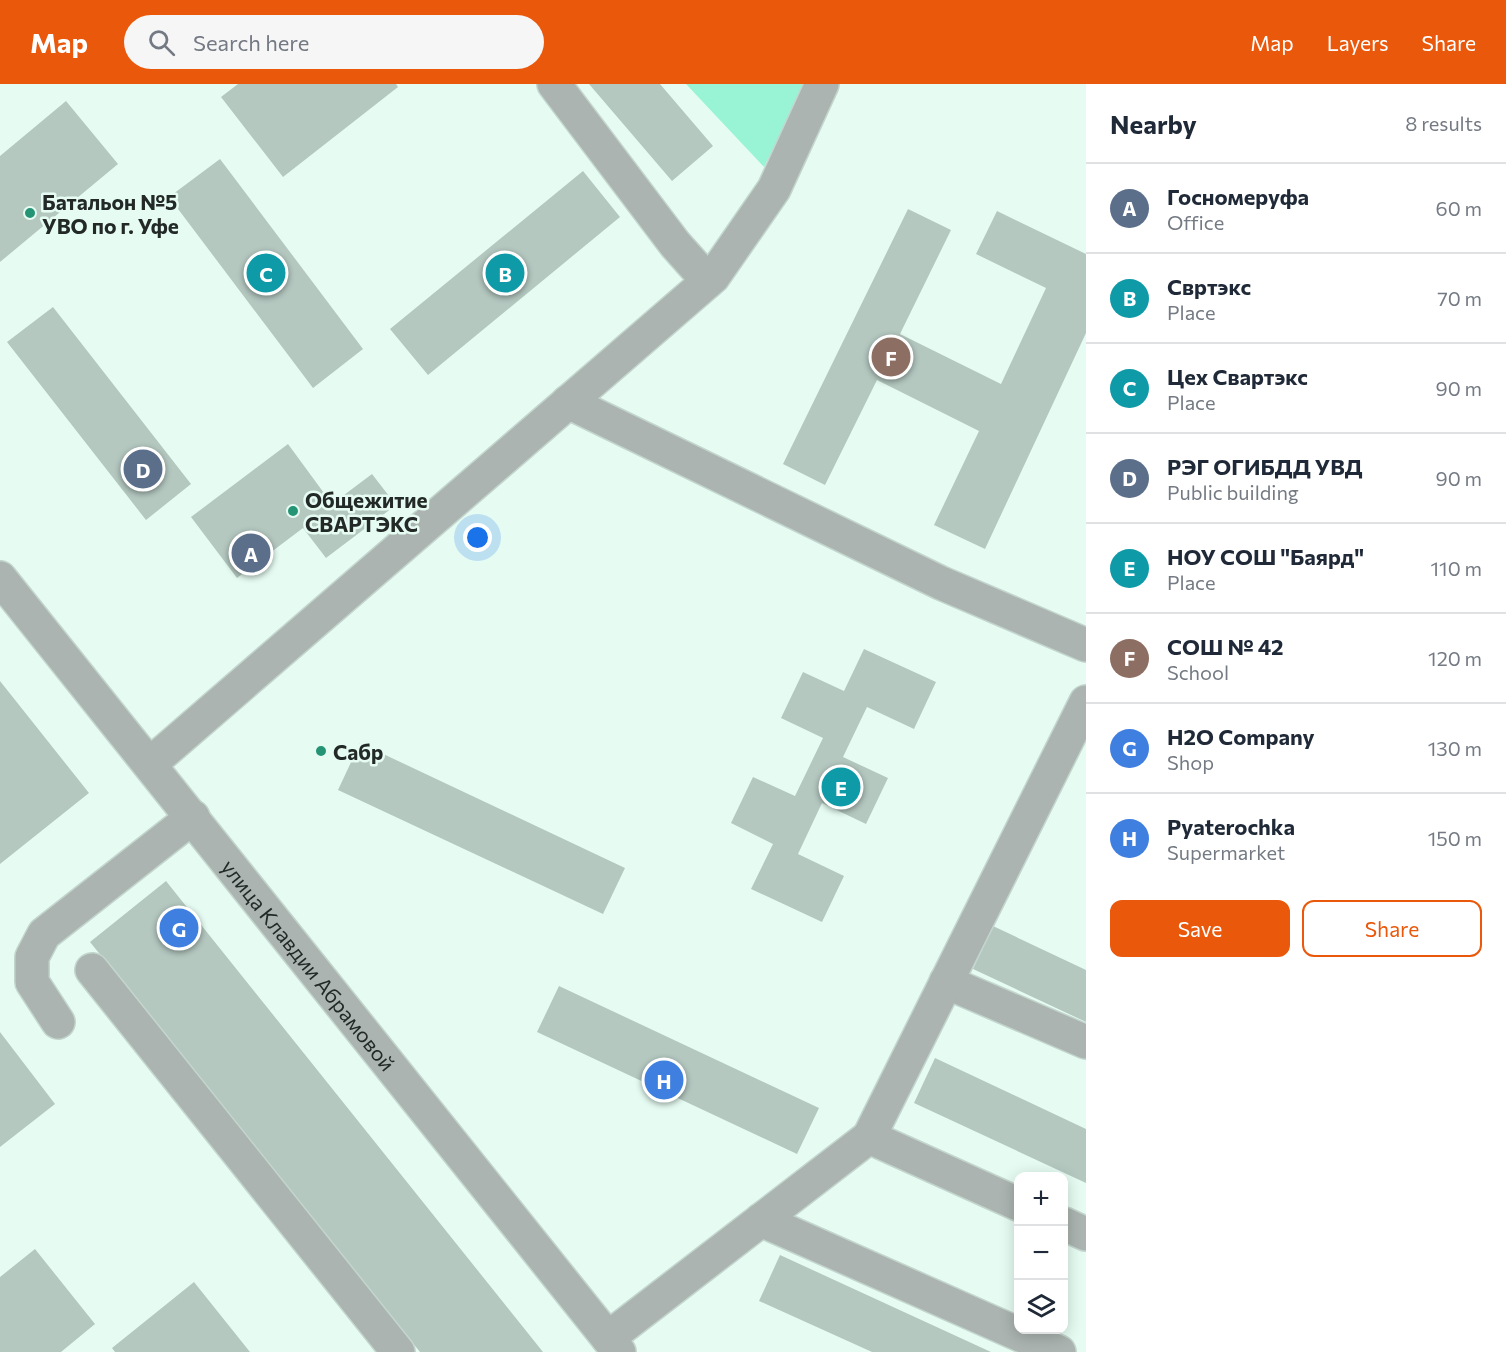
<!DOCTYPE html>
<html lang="en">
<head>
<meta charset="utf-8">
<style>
	body { margin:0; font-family:Commissioner,sans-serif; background:#f6f6f7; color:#1f2937 }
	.controls { position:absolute; right:18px; bottom:18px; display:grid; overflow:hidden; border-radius:12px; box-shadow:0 3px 15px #0003 }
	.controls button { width:54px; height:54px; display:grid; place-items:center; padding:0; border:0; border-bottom:2px solid #e0e1e3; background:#fff; color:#1f2937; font:30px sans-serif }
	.you { position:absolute; left:478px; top:454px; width:21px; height:21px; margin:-15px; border:4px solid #fff; border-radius:50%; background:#1a73e8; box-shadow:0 0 0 9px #1a73e833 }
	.badge { display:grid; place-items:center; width:39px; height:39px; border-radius:50%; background:#ea580c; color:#fff; font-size:20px; font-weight:700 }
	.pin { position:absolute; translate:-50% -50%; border:3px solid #fff; box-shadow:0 2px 6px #0006 }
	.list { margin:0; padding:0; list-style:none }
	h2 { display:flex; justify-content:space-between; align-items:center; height:78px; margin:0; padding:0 24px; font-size:26px }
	h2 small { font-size:20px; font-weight:400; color:#747a83 }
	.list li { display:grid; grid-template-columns:39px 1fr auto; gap:18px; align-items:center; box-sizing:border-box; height:90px; padding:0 24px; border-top:2px solid #e0e1e3 }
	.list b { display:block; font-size:22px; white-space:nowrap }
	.list p { margin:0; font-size:20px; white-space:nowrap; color:#747a83 }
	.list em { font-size:20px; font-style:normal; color:#747a83 }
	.actions { display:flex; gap:12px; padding:18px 24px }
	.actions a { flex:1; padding:14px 0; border:2px solid #ea580c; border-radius:12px; text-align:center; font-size:21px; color:#ea580c }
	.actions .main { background:#ea580c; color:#fff }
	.icon { flex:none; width:33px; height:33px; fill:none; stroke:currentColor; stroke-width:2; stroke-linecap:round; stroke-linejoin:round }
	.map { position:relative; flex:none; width:1086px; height:1268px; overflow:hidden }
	header { display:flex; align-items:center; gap:36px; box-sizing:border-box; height:84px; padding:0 30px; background:#ea580c; color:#fff }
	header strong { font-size:28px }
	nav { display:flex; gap:33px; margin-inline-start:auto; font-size:21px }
	.search { width:420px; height:54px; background:#f6f6f7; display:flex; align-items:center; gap:15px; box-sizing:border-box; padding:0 21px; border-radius:33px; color:#747a83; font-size:22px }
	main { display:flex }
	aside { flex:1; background:#fff }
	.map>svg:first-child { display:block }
</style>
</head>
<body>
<header>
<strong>Map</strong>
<div class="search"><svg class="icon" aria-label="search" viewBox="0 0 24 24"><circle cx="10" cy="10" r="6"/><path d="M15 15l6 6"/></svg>Search here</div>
<nav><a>Map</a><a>Layers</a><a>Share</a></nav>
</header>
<main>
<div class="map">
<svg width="1086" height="1268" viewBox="0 0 1086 1268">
	<rect width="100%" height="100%" fill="#e6fcf3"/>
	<path fill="#98f4d4" d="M686,0H805L764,83Z"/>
	<path fill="#b4c8c0" d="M238,0H396L398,3L283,93L221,13Z
		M589,0H660L713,62L672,97Z
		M66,17L118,80L0,178V72Z
		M220,75L363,265L313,304L169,113Z
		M583,87L620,133L428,291L390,245Z
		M908,125L951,146L900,250L1001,300L1046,204L976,170L997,127L1086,170V249L985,465L934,441L979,347L877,296L825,401L783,380Z
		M53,223L191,400L146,436L7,258Z
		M288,360L332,420L372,390L396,421L326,474L303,444L237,494L191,433Z
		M864,565L936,598L914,645L867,623L843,673L888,694L866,740L822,719L798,770L844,792L822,838L751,805L773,760L731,739L753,693L795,712L823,654L781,634L803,588L844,607Z
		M0,597L89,709L0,780Z
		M360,659L625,784L603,830L338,706Z
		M166,797L543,1268H420L90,858Z
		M993,842L1086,886V938L973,885Z
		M559,902L819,1024L797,1070L537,948Z
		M0,948L55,1020L0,1063Z
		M935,974L1086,1045V1099L914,1019Z
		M35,1165L95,1240L61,1268H0V1193Z
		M780,1171L991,1268H872L759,1217Z
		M194,1198L250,1268H115L112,1264Z"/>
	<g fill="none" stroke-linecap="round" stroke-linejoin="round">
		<defs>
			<g id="minor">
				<path d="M554,0L675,160L708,197"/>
				<path d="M568,318L941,499L1086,561"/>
				<path id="s1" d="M0,494L619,1268"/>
				<path d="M150,680L713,193L774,105L822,0"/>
				<path d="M92,886L398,1268"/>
				<path d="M946,898L1086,958"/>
				<path d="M58,938L32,898V873L44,850L193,733"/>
				<path d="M869,1053L1086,618"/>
				<path d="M761,1136L1059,1268"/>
				<path d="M1064,1140L1086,1150"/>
				<path d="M608,1254L869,1053L1018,1120"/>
			</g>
		</defs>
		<use href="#minor" stroke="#c3d6ce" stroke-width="36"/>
		<use href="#minor" stroke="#abb4b0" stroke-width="33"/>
	</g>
	<g fill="#259475" stroke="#e6fcf3" stroke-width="2">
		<circle cx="30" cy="129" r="6"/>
		<circle cx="293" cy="427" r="6"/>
		<circle cx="321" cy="667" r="6"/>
	</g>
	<g text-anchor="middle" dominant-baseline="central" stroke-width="5" stroke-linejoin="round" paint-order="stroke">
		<g font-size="21" font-weight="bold" fill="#222926" stroke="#e6fcf3" text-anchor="start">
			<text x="42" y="117">Батальон №5<tspan x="42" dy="24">УВО по г. Уфе</tspan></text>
			<text x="305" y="415">Общежитие<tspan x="305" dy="24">СВАРТЭКС</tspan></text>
			<text x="333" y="667">Сабр</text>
		</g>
		<g font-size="21" fill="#222926" stroke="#e6fcf3">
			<text stroke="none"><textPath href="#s1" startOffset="495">улица Клавдии Абрамовой</textPath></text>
		</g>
	</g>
</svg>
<div class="controls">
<button>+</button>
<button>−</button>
<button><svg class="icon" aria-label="layers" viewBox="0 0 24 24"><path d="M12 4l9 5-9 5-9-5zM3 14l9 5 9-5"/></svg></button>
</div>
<div class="you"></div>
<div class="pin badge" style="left:251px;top:469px;background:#5c6f8a">A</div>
<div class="pin badge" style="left:505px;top:189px;background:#0f9aa8">B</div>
<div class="pin badge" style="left:266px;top:189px;background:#0f9aa8">C</div>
<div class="pin badge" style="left:143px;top:385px;background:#5c6f8a">D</div>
<div class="pin badge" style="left:841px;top:703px;background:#0f9aa8">E</div>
<div class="pin badge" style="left:891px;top:273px;background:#8d6e63">F</div>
<div class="pin badge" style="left:179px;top:844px;background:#3f7fe0">G</div>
<div class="pin badge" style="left:664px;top:996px;background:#3f7fe0">H</div>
</div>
<aside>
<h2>Nearby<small>8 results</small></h2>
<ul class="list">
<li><span class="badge" style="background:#5c6f8a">A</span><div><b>Госномеруфа</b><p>Office</p></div><em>60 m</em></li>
<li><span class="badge" style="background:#0f9aa8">B</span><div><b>Свртэкс</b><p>Place</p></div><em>70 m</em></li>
<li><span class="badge" style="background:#0f9aa8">C</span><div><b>Цех Свартэкс</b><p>Place</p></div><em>90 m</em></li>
<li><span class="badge" style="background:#5c6f8a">D</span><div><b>РЭГ ОГИБДД УВД</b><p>Public building</p></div><em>90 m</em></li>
<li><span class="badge" style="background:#0f9aa8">E</span><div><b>НОУ СОШ &quot;Баярд&quot;</b><p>Place</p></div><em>110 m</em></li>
<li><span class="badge" style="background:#8d6e63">F</span><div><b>СОШ № 42</b><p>School</p></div><em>120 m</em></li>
<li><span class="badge" style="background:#3f7fe0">G</span><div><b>H2O Company</b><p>Shop</p></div><em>130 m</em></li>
<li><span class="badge" style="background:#3f7fe0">H</span><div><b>Pyaterochka</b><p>Supermarket</p></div><em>150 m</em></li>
</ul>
<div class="actions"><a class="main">Save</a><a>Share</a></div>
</aside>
</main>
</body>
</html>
